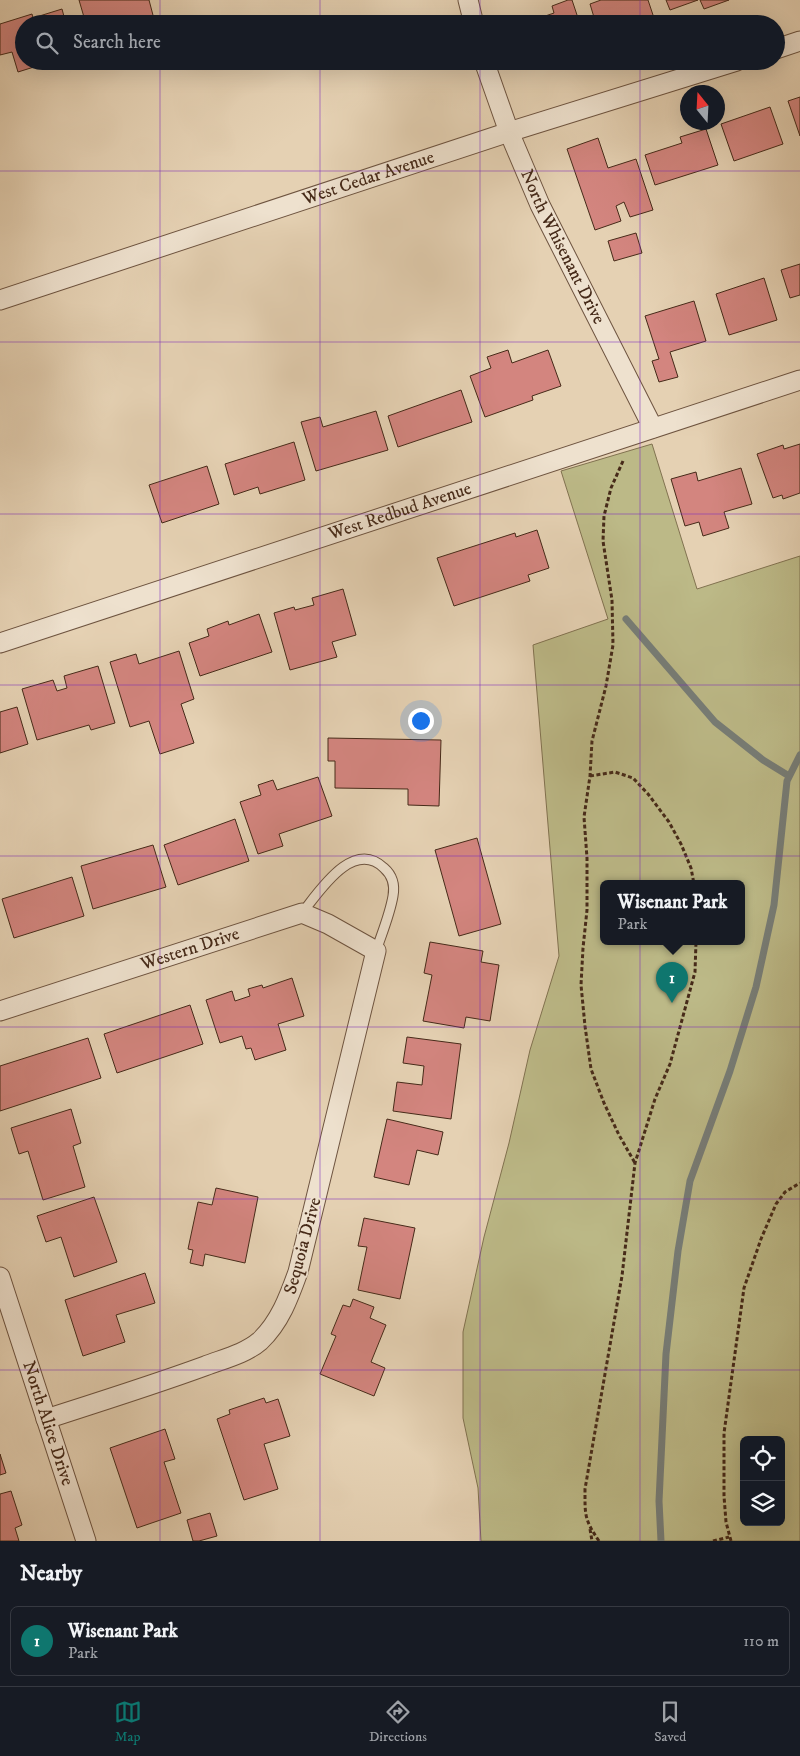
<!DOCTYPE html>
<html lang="en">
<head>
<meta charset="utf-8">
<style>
	body { margin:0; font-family:"IM FELL DW Pica",serif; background:#20242c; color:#f1f3f6 }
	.controls { position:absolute; right:15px; bottom:15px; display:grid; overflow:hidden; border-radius:8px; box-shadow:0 5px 20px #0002 }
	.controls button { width:45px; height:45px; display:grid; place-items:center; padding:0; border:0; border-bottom:1px solid #363941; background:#171b24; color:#f1f3f6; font:25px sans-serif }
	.compass { position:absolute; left:680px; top:85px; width:45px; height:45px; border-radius:50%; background:#171b24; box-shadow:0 5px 20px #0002; rotate:342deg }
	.you { position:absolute; left:420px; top:720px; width:18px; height:18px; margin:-12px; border:4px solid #fff; border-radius:50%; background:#1a73e8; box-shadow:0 0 0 8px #1a73e833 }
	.badge { display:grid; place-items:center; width:32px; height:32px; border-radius:50%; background:#0f766e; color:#fff; font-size:16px; font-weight:700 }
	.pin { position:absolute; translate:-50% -41px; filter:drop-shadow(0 1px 2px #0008) }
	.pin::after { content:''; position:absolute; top:26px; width:18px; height:15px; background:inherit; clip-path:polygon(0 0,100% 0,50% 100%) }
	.popup { position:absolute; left:600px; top:880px; width:145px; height:65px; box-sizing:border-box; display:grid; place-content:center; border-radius:8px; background:#171b24; filter:drop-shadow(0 1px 4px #0005); font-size:16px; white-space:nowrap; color:#9ea1a6 }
	.popup b { font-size:19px; color:#f1f3f6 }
	.popup::after { content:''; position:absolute; left:50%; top:100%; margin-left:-10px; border:10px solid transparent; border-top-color:#171b24 }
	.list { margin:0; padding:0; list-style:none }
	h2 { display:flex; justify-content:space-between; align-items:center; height:65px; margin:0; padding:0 20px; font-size:21px }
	h2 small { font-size:16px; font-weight:400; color:#9ea1a6 }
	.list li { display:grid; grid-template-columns:32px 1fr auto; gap:15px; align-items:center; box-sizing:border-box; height:70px; margin:0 10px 10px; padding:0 10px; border:1px solid #363941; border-radius:8px }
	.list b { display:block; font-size:19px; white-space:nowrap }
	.list p { margin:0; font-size:16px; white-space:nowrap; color:#9ea1a6 }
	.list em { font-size:16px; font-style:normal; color:#9ea1a6 }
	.icon { flex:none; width:28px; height:28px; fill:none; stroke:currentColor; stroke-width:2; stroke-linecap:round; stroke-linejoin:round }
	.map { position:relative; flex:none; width:800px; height:1541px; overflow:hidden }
	.search { position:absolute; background:#171b24; box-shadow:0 5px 20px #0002; left:15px; right:15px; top:15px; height:55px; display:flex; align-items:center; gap:12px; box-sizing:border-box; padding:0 18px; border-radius:28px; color:#9ea1a6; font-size:19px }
	.sheet { height:145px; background:#171b24 }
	nav { display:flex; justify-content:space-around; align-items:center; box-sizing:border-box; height:70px; border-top:1px solid #363941; background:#171b24; font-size:14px; color:#9ea1a6 }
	nav a { display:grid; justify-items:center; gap:2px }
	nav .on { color:#0f766e }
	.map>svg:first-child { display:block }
</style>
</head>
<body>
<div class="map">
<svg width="800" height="1541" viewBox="0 0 800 1541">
	<rect width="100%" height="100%" fill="#e5d1b3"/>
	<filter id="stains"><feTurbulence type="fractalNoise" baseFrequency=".004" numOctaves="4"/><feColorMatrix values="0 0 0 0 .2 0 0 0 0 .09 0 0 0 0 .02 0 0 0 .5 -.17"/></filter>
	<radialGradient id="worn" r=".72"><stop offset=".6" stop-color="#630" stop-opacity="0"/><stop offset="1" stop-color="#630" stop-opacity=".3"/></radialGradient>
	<path fill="#bcb987" stroke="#817250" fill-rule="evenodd" d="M652,444L697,589L800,556V1541H481L478,1488L463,1418V1332L484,1237L509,1143L530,1050L559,956L533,645L608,619L561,471ZM603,884H741V942H603ZM744,1440H781V1522H744Z"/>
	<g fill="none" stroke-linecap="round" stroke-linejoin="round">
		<path stroke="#777d77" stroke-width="7" d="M626,619L715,722L763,760L789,776
			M661,1541L659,1501L666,1354L678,1251L690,1181L730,1071L756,987L774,905L787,781L800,755"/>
	</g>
	<path fill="#d3857f" stroke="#462a19" d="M79,0H149L154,19L138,24H86Z
		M568,0H572L580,24H522L554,13L552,6Z
		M601,0H648L656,24H596L590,4Z
		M666,0H698L670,10Z
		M700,0H729L704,9Z
		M62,9L66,24H24V61H53L18,72L12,52L0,55V24L32,14L33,18Z
		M800,97V136L788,101Z
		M770,107L783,144L734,161L721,124Z
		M706,129L718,165L655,185L645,155L682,143L680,137Z
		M598,138L608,168L636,159L653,210L630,217L624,202L616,206L621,221L595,230L567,149Z
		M636,233L642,253L614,261L608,241Z
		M800,264V295L790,298L781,270Z
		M764,278L777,320L729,335L716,294Z
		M694,301L706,341L670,352L678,377L659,382L652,361L659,359L645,316Z
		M508,350L512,363L548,350L561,386L532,396L533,400L485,417L470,376L491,368L487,357Z
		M461,390L472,422L398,447L388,416Z
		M376,411L388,450L316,471L301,422L320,417L323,427Z
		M294,442L305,480L260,494L258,487L234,495L225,464Z
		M800,444V493L783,499L782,495L773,498L757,454L783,445L784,449Z
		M207,466L219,504L162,523L149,485Z
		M741,468L752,504L724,512L729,528L703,536L699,522L685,526L671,479L696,472L698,481Z
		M537,530L549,568L528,575L530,581L454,606L437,558L515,533L516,537Z
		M343,589L356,635L332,642L337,657L290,670L274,613L294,607L295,610L314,605L312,598Z
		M259,614L272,652L200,676L189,643L209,636L207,629L228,621L229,625Z
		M179,651L194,699L181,704L194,743L160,754L149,721L130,727L110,662L136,654L139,664Z
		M98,666L115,723L91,730L89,725L37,740L22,689L53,680L57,691L67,688L64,676Z
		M17,707L28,744L0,753V712Z
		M328,738L441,740L439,806L408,805V789L335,788V761H328Z
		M318,777L332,816L279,834L283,846L258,854L240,802L261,795L258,785L273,780L277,790Z
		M235,819L249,861L178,885L164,845Z
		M477,838L501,924L459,936L435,850Z
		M153,845L166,887L93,909L81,866Z
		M72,877L84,916L14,938L2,899Z
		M430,942L483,951L481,962L499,965L490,1021L466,1017L464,1028L423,1021L432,975L424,973Z
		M292,978L304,1016L278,1024L286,1050L255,1060L251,1048L246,1049L242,1036L220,1043L206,1000L232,991L235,1001L250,996L248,989L262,985L263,988Z
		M190,1005L203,1044L117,1073L104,1034Z
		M407,1037L461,1044L451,1119L393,1111L397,1082L422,1085L424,1066L403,1063Z
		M88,1038L101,1078L0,1111V1066Z
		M71,1109L81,1143L73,1146L85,1187L43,1200L28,1151L19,1154L11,1128Z
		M387,1119L443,1132L438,1155L417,1150L409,1185L374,1177Z
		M216,1188L258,1197L245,1263L205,1254L203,1266L190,1263L193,1250L188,1249L198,1202L212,1205Z
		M94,1197L117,1262L74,1277L61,1237L46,1242L37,1216Z
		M364,1218L415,1228L400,1299L358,1290L367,1247L358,1246Z
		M145,1273L155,1303L116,1315L125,1342L83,1356L65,1300Z
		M353,1299L374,1307L370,1318L386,1325L371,1362L385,1368L374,1396L320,1374L336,1336L331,1334L343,1305L350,1307Z
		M264,1398L266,1403L278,1399L290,1436L264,1444L278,1489L244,1500L217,1419L230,1414L229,1410Z
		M165,1429L175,1459L164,1462L181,1513L137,1528L110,1448Z
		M0,1454L6,1473L0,1475Z
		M11,1491L22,1525L15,1528L19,1541H0V1494Z
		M210,1513L217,1536L199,1541H193L187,1520Z"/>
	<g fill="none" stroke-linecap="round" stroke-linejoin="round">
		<defs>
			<path id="lane" d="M302,913C319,892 353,838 384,868C392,875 395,885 393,896C390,914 382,933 376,951"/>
			<g id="street">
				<path d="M468,0L474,24"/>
				<path d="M776,49L800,41"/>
				<path id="s1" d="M484,61L509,132L540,205L653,428"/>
				<path id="s2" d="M0,300L509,132L737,61"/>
				<path id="s3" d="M0,643L800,380"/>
				<path id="s4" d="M0,1011L302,913L328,924L376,951L298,1272C289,1297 280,1322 260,1341C245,1354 223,1359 205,1366C153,1385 99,1402 46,1419"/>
				<path id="s5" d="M0,1277L86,1541"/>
			</g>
		</defs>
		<use href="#lane" stroke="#6e5440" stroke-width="11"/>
		<use href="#street" stroke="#6e5440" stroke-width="21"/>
		<path stroke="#462a19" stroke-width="3" stroke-dasharray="4 2.5" stroke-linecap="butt" d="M623,461L611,488L604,516L603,541L612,600L613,645L606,686L592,741L590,776L584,817L587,858V910L583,948L581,985L585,1026L591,1069L604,1103L619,1135L635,1163
			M590,776L615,772L633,778L648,794L669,822L681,844L691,868L694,884
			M590,1529L592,1541
			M599,1541C584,1519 585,1515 585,1489L622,1276L635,1163L655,1099L670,1064L695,972L696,942
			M713,1541L729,1537
			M731,1541L726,1522L724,1496V1433L744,1288L761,1239L776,1204L785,1192L800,1183"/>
		<use href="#lane" stroke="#eee1ce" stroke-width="9"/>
		<use href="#street" stroke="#eee1ce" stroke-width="19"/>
	</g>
	<path fill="none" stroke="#7b2cbf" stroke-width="1" stroke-opacity="0.55" d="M160,0V24M320,0V24M480,0V24M640,0V24M160,61V1541M320,61V1541M480,61V1541M640,61V1541M0,171H800M0,342H800M0,514H800M0,685H800M0,856H800M0,1027H800M0,1199H800M0,1370H800"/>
	<g text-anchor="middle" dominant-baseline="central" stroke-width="4" stroke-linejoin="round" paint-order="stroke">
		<g font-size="18" fill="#462a19" stroke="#eee1ce">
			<text stroke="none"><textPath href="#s2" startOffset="388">West Cedar Avenue</textPath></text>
			<text stroke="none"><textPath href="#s1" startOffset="202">North Whisenant Drive</textPath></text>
			<text stroke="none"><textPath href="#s3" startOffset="421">West Redbud Avenue</textPath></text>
			<text stroke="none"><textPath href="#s4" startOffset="200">Western Drive</textPath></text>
			<text transform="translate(303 1246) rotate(-75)">Sequoia Drive</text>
			<text stroke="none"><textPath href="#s5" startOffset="154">North Alice Drive</textPath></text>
		</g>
	</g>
	<rect width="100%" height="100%" filter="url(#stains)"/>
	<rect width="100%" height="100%" fill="url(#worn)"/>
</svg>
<div class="controls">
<button><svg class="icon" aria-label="locate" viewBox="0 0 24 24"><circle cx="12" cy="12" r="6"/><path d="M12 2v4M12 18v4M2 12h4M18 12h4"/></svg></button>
<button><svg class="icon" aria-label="layers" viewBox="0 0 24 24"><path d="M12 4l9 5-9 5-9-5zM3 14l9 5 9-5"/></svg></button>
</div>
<svg class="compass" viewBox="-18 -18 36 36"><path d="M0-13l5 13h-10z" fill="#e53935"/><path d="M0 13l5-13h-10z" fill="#9ea1a6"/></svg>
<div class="you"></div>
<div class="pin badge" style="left:672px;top:1003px">1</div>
<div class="popup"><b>Wisenant Park</b>Park</div>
<div class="search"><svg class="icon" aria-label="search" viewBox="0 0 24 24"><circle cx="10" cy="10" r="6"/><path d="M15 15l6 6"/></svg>Search here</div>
</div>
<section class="sheet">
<h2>Nearby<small></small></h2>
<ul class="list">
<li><span class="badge">1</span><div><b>Wisenant Park</b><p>Park</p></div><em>110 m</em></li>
</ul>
</section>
<nav>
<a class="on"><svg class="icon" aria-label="map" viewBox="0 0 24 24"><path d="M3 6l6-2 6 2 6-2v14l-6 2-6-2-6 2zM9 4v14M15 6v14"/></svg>Map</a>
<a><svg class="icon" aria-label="directions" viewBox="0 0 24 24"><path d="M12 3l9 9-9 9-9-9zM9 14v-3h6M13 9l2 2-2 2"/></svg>Directions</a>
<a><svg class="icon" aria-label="saved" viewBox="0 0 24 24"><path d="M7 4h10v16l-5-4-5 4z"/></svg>Saved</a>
</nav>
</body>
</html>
